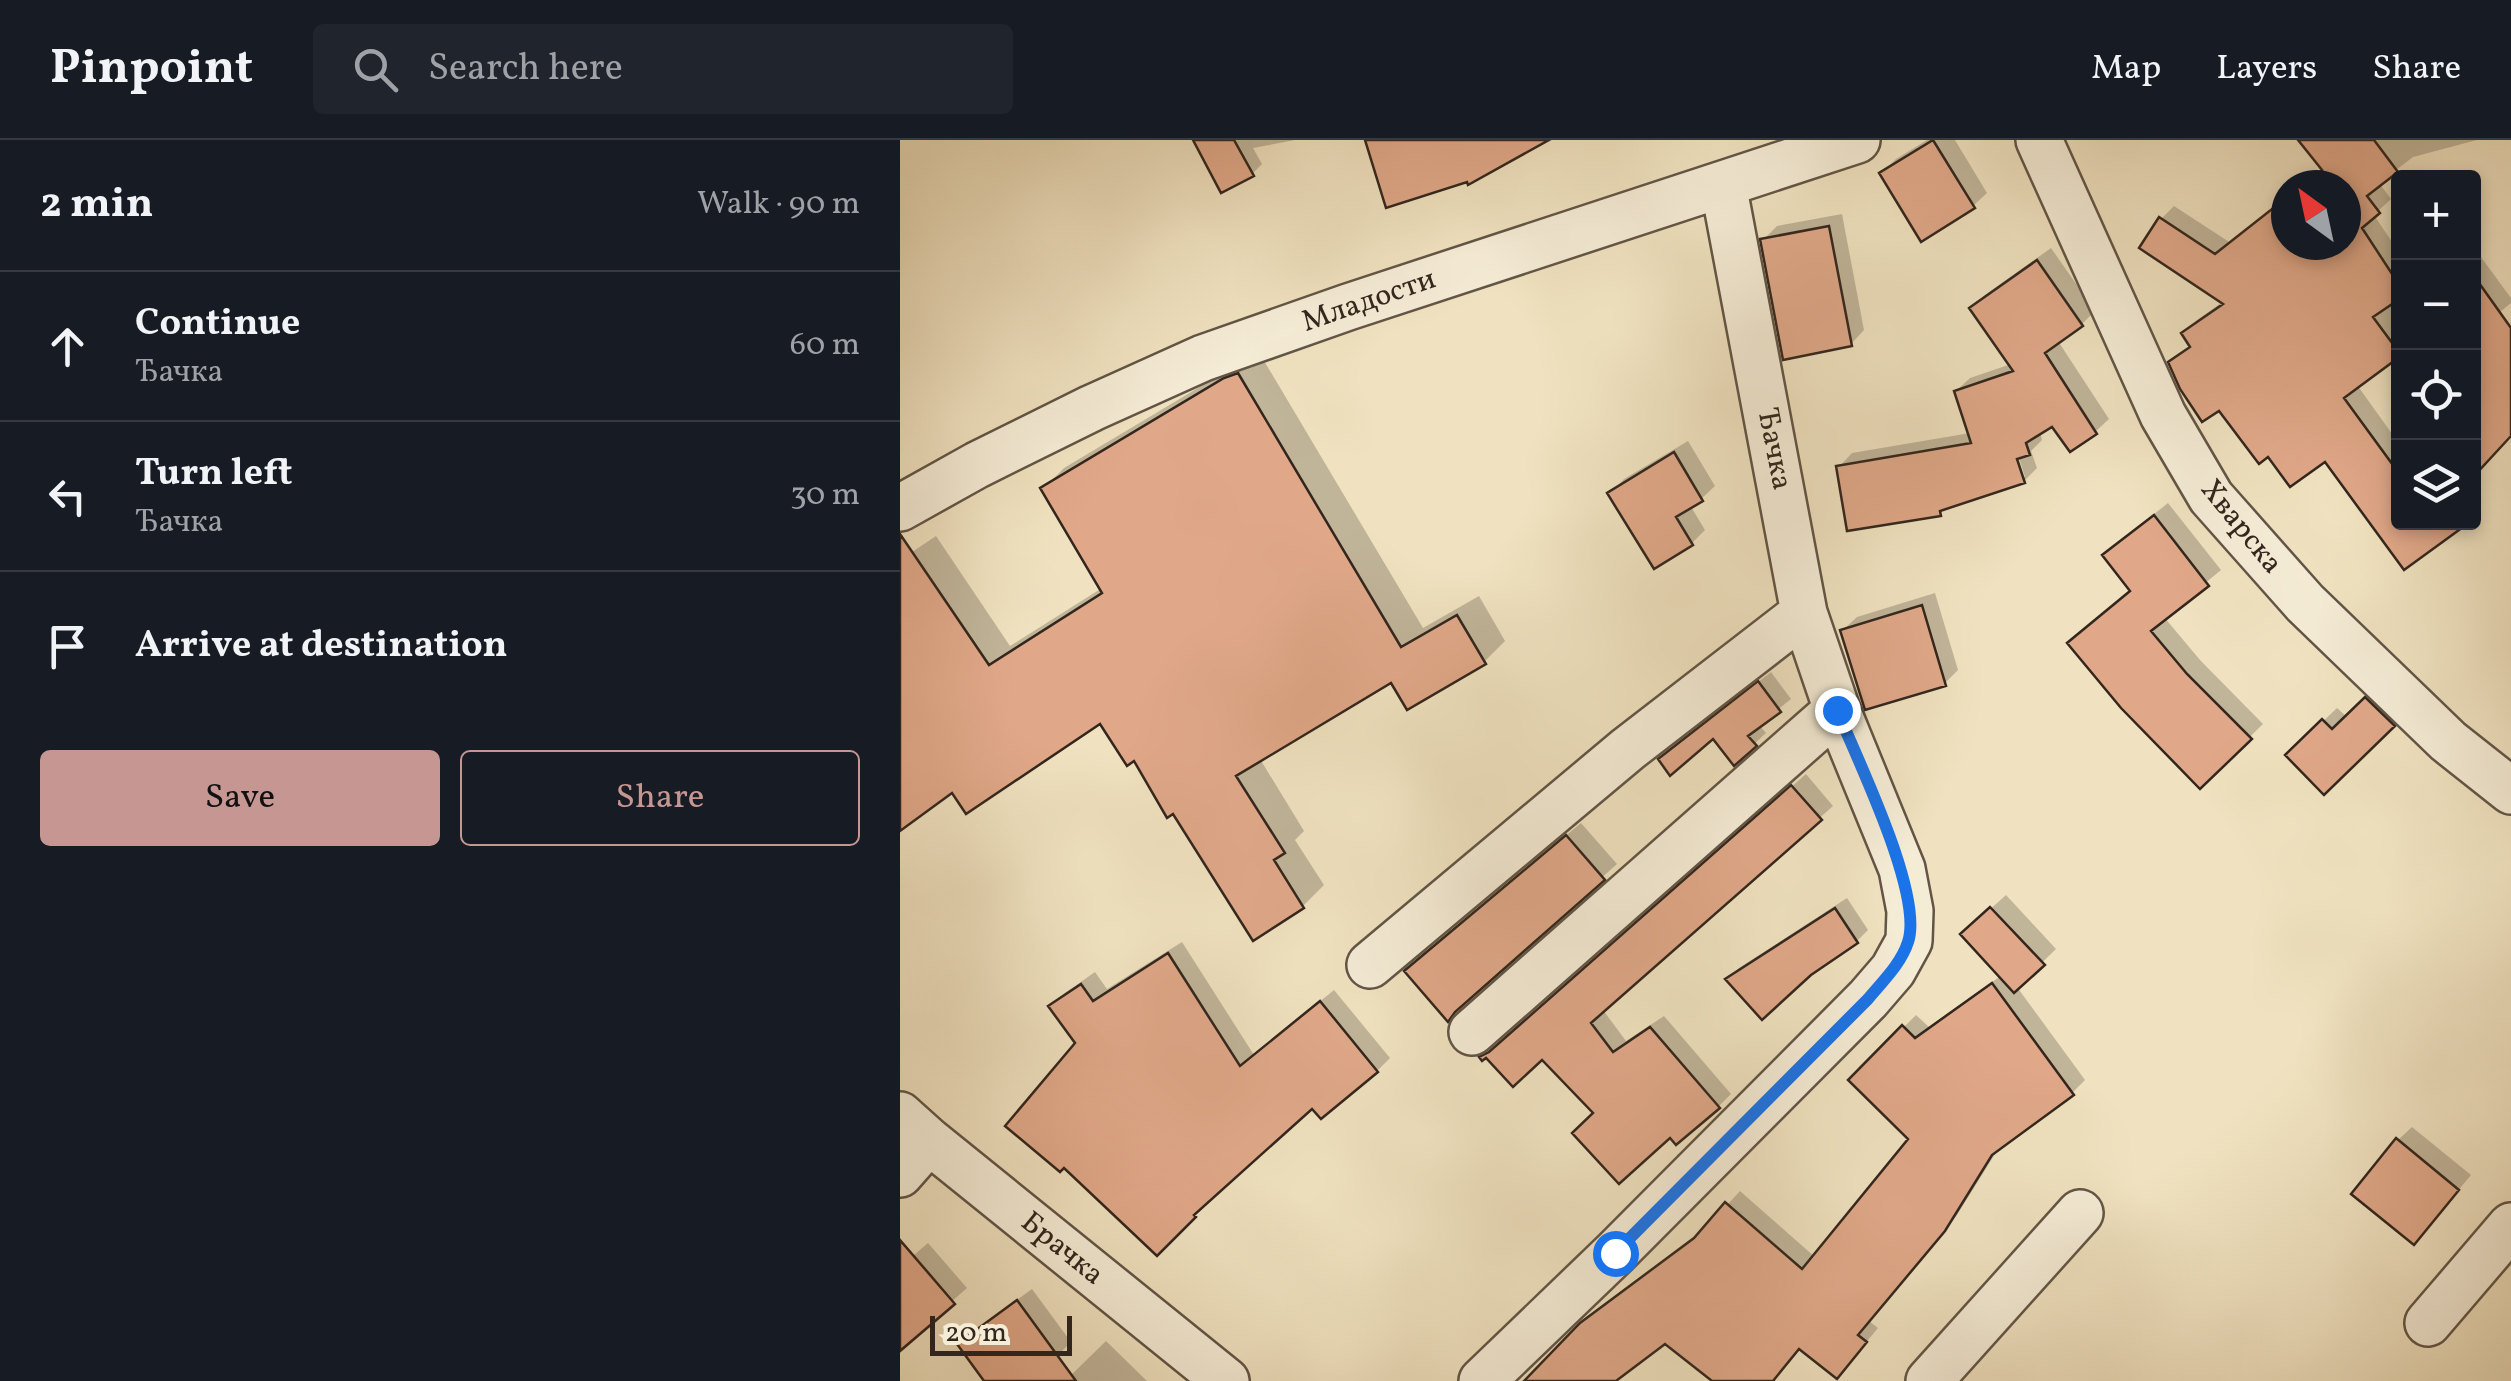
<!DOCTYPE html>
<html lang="en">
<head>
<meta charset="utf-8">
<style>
	body { margin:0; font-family:Vollkorn,serif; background:#20242c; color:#f1f3f6 }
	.controls { position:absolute; right:30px; top:30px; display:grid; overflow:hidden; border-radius:10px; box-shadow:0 5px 15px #0003 }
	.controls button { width:90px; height:90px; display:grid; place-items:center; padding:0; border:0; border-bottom:2px solid #363941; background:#171b24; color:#f1f3f6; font:50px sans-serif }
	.compass { position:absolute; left:1371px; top:30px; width:90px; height:90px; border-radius:50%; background:#171b24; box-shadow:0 5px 15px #0003; rotate:327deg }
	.scale { position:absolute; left:30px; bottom:25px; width:142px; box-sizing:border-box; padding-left:10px; border:5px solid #32261d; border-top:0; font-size:28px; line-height:35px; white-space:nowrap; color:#32261d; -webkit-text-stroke:8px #f5ecd6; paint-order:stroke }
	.stop { position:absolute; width:30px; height:30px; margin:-22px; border:8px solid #1a73e8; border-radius:50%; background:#fff }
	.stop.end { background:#1a73e8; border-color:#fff; box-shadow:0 2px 10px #0008 }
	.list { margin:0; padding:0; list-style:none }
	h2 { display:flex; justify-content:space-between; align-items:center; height:130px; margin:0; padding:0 40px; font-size:42px }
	h2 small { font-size:32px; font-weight:400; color:#9ea1a6 }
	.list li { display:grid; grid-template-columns:65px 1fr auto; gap:30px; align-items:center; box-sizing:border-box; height:150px; padding:0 40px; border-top:2px solid #363941 }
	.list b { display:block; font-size:38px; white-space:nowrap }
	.list p { margin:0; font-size:32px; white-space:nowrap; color:#9ea1a6 }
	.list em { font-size:32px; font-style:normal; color:#9ea1a6 }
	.actions { display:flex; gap:20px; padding:30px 40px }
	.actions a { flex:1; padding:22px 0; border:2px solid #c59692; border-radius:10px; text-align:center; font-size:35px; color:#c59692 }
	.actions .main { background:#c59692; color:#111 }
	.icon { flex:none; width:55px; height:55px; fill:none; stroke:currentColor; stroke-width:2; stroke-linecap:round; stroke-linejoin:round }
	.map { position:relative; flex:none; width:1611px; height:1241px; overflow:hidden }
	header { display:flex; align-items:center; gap:60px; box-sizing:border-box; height:140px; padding:0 50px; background:#171b24; border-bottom:2px solid #363941 }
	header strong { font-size:48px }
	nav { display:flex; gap:55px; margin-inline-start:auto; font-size:35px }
	.search { width:700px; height:90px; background:#20242c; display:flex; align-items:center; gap:25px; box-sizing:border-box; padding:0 35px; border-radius:10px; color:#9ea1a6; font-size:38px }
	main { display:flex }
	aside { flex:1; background:#171b24 }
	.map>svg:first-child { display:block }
</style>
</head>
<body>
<header>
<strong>Pinpoint</strong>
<div class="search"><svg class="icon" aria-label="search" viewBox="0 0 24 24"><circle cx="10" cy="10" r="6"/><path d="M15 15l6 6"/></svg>Search here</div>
<nav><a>Map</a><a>Layers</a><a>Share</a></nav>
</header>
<main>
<aside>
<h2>2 min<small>Walk · 90 m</small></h2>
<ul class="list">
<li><svg class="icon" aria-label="ahead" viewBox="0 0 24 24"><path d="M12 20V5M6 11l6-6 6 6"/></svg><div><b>Continue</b><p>Ђачка</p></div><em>60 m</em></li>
<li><svg class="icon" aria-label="left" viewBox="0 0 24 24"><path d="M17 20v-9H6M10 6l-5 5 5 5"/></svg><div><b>Turn left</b><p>Ђачка</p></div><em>30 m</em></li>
<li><svg class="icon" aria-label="arrive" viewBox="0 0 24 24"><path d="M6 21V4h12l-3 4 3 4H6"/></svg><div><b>Arrive at destination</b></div></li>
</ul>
<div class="actions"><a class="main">Save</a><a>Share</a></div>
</aside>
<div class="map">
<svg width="1611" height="1241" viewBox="0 0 1611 1241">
	<rect width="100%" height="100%" fill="#f0e2c0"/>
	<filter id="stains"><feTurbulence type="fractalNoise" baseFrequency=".002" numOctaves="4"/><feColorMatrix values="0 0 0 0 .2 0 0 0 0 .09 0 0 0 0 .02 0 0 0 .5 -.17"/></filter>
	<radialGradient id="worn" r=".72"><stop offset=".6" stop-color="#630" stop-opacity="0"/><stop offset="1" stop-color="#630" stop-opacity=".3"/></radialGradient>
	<path fill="#0003" fill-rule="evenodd" d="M296,0H395L353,8L362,24L352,34Z
		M1027,0H1055L1087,53L1073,66L982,33L996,19Z
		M1401,0H1577L1513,17L1479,43L1491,59L1474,75L1498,111V215L1457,245L1498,302V382L1505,426L1426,318L1320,268L1271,222L1291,205L1284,193L1297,180L1324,161L1261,79L1274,66L1340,109L1386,79V105H1446V45H1403L1424,28Z
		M942,74L964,190L951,204L863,100L877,86Z
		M1151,108L1195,171L1182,184L1158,201L1209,279L1195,292L1153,283L1140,292L1142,300L1131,311L1137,328L1124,341L1047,366L1040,373L939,327L952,313L1070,293L1056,251L1070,238L1111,224L1072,168L1085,155ZM1115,306L1125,337H1120L1110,308Z
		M1578,113L1611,158V163L1574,193V116Z
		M360,214L523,488L579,456L605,501L584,522L492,540L360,619L404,691L395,700L424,745L403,766L234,618L201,580L52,650L0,687V420L36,396L110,506L202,448L143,349L164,328L348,218Z
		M788,301L815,346L801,359L790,365L805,390L792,403L711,353L724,339Z
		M1268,363L1321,430L1264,477L1300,520L1363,584L1300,646L1232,450L1205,415L1219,402Z
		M1035,453L1058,530L1044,544L943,490L957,477Z
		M871,532L891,559L859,585L866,593L834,623L814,595L773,608Z
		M1480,546L1506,571L1424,652L1388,615L1437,568L1447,577Z
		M906,634L933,666L703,870L726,901L764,876L831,954L818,967L770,994L696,973L642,916L586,914L582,917Z
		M681,683L717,724L564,860L520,818Z
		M1106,755L1156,809L1117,847L1185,940L1172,953L1100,1006L1057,1075L969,1181L978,1188L949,1223L900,1207L873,1241H816L765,1201L697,1241H638L664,1202L696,1171L805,1089L840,1051L915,1117L1011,999L951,940L1016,875L1029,887L1102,835L1077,781Z
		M947,758L968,790L957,801L828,839L839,828Z
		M282,802L354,915L434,850L490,918L477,931L412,965L307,1062L257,1113L178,903L152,866L165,853L195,832L207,849Z
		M1512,987L1571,1035L1527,1088L1498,1000Z
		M28,1103L67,1148L0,1207V1127Z
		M132,1149L171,1202L157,1216L123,1241H87L60,1204L74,1191Z
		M206,1201L247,1241H165Z"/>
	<path fill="#e0a889" stroke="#32261d" stroke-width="2.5" d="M293,0H334L354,36L321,53Z
		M465,0H649L568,45L567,42L486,68Z
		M1033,0L1075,68L1021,102L979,33Z
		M1398,0H1474L1498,32L1467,56L1480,73L1462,88L1498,143V160L1473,177L1498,211V218L1444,258L1498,332V382H1570L1504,430L1425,322L1390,347L1368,317L1359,324L1319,271L1302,282L1280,249L1268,222L1290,207L1281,193L1323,164L1239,108L1259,77L1315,114L1386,58V105H1446V45H1402L1422,30Z
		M929,86L952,206L883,220L860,99Z
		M1137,120L1183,186L1145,213L1197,294L1170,312L1152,287L1126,303L1130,315L1117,319L1125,343L1040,371L1041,376L947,391L936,326L1071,303L1054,251L1113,231L1069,168Z
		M1574,136L1611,188V296L1574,336Z
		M338,233L501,507L557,475L586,524L507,570L491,543L336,636L385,713L374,720L404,768L353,801L273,674L267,678L234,621L227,626L200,584L66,674L52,653L0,691V394L89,525L202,453L140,348L324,238Z
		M774,312L803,361L776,377L793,405L754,429L707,353Z
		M1254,375L1309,446L1251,491L1287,534L1352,599L1300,649L1221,568L1167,503L1230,451L1202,415Z
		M1022,465L1046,546L965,570L940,490Z
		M858,541L881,572L848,596L857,606L834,626L813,599L770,636L758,619Z
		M1465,557L1495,586L1424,655L1385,615L1422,579L1432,589Z
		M891,645L922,680L691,883L713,912L750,887L820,968L776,1005L770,998L719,1044L672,993L693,973L642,920L613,947L586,918L582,921L579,917L589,912Z
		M666,695L705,740L555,872L548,882L504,831Z
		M1090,767L1145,825L1114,853L1060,794Z
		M935,768L958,803L911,835L862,880L825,839Z
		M268,813L340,926L420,861L478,932L421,979L412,969L294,1075L296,1077L257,1116L164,1028L160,1032L105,986L175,903L148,866L181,844L193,861Z
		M1092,843L1174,955L1092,1015L1045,1091L958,1195L967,1202L937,1239L899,1209L873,1241H812L765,1204L716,1241H624L680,1183L794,1098L825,1062L902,1129L1008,999L948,940L1002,885L1015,898Z
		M1496,998L1559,1050L1514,1105L1451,1054Z
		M0,1100L55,1164L0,1211Z
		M117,1160L176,1241H84L57,1204Z"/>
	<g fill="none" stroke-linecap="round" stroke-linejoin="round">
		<defs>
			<path id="minor" d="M1139,0L1263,275L1311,357L1405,463L1548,601L1611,651
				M0,368L77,325L192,268L303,218L448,167L957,0
				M470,825L728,609L904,473
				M572,892L937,570
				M0,975L29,1001L326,1241
				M0,1034L29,1001
				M1528,1183L1611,1086
				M582,1241L715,1113L968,859L993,830L1009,801L1010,771L1002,729L937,570L904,473L823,44
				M1029,1241L1180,1073"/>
		</defs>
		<use href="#minor" stroke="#625546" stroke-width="50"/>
		<use href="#minor" stroke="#f5ecd6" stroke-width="45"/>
	</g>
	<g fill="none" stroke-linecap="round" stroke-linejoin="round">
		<path stroke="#1a73e8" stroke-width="12" d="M715,1113L968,859C982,842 1001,824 1008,802C1024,755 957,619 937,570"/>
	</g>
	<g text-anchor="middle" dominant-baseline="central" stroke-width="8" stroke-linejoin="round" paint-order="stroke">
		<g font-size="30" fill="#32261d" stroke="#f5ecd6">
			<text transform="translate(469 161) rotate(-19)">Младости</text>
			<text transform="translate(874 309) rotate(79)">Ђачка</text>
			<text transform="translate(1341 387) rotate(51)">Хварска</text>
			<text transform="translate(162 1109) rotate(39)">Брачка</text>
		</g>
	</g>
	<rect width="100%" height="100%" filter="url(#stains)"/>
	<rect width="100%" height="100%" fill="url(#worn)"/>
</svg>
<div class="controls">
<button>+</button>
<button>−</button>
<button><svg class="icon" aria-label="locate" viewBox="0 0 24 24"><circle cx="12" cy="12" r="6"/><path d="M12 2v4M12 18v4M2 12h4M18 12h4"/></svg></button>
<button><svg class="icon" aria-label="layers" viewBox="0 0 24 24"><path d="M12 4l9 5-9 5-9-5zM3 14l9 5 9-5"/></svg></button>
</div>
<svg class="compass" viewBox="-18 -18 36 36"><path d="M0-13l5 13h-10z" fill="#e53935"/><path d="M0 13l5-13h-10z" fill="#9ea1a6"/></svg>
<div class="scale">20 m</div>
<div class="stop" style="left:715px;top:1113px"></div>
<div class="stop end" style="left:937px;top:570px"></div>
</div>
</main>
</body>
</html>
